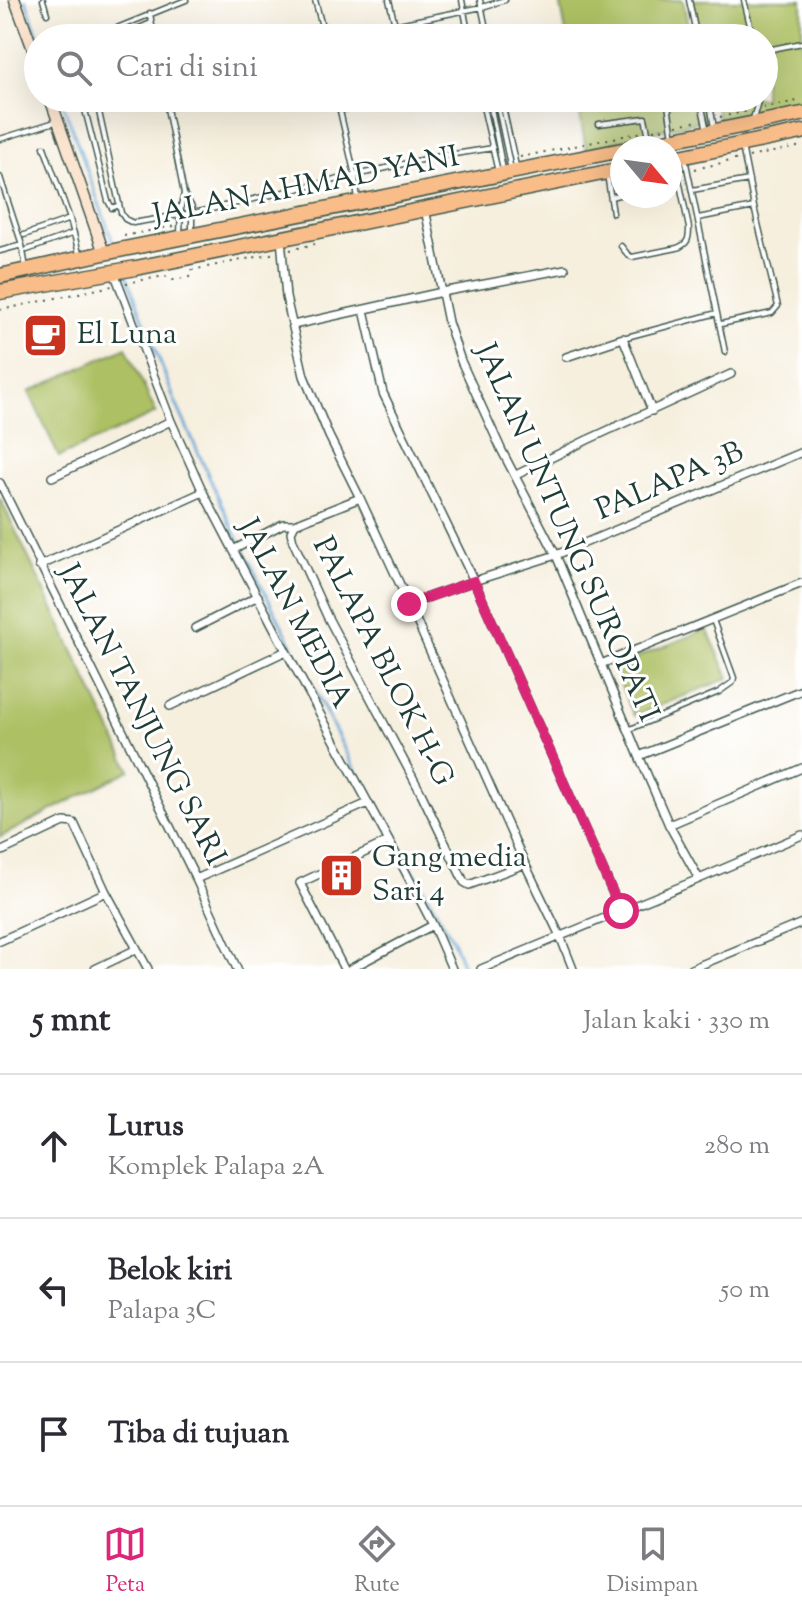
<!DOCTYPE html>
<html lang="id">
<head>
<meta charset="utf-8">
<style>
	body { margin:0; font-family:"Sorts Mill Goudy",serif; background:#f7f7f7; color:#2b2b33 }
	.compass { position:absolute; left:610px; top:136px; width:72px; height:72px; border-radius:50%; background:#fff; box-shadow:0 8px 32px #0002; rotate:119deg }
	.stop { position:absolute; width:24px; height:24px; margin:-18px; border:6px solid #db2777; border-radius:50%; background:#fff }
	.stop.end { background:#db2777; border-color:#fff; box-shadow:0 2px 8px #0008 }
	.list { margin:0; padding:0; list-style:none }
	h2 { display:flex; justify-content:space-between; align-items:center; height:104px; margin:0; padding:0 32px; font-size:34px }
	h2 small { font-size:26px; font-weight:400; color:#7c7c81 }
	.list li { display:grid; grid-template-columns:52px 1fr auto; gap:24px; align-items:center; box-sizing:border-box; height:144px; padding:0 32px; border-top:2px solid #e1e1e2 }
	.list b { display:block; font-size:30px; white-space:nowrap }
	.list p { margin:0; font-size:26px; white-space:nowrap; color:#7c7c81 }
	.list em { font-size:26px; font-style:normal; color:#7c7c81 }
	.icon { flex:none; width:44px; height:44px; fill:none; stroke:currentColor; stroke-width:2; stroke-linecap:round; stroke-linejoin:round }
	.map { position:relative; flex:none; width:802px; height:969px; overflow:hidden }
	.search { position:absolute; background:#fff; box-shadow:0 8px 32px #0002; left:24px; right:24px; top:24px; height:88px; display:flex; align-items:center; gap:20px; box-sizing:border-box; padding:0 28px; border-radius:44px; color:#7c7c81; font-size:30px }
	.sheet { height:536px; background:#fff }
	nav { display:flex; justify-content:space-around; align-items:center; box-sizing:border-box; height:112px; border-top:2px solid #e1e1e2; background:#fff; font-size:22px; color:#7c7c81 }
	nav a { display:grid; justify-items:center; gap:4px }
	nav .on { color:#db2777 }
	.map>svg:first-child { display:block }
</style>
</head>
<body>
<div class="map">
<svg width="802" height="969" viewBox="0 0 802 969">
	<rect width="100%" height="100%" fill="#fff"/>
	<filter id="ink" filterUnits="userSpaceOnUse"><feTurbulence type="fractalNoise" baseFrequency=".0125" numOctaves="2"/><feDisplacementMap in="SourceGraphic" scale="16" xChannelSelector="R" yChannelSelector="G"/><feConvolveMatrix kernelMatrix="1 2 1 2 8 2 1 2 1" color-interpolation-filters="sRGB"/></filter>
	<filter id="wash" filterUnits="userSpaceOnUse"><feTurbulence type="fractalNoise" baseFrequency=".006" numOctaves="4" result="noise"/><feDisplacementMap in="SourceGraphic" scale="32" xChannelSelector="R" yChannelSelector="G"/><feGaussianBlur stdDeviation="1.8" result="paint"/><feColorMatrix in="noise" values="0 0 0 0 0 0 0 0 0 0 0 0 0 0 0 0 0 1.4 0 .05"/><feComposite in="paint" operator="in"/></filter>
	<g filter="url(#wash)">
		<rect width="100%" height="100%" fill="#f6efde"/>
		<path fill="#adc064" stroke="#667e4c" stroke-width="2" d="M560,0H683L690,38H567Z
			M693,0H802V101L718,118L714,98H764V38H701Z
			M577,98H702L707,119L586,149Z
			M126,347L156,413L59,457L29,392Z
			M0,498L130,770L0,837Z
			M707,629L729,678L634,716L613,667Z"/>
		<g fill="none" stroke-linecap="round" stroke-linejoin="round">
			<path stroke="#63a4d7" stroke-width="3" d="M26,0L39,38
				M61,98L114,245
				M126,274L175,401L229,521L353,766L452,938L464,969"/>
		</g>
	</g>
	<g filter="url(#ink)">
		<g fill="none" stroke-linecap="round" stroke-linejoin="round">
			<defs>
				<path id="lane" d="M43,0L47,14
					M315,0L325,38
					M389,0L395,25
					M462,0L469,38
					M480,0L488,38
					M689,0L697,38
					M744,0L753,38
					M150,13L154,38
					M92,38L186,0
					M116,38L151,23
					M330,38L482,7L505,0
					M764,49H772L764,80
					M772,49L802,43
					M82,98L108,201L112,208L119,205
					M96,98L121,213L125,219L133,223L203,211L429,158L493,148
					M165,98L184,194L192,207V231
					M337,98L355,176L358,200
					M481,98L498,172
					M489,98L503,170
					M496,98L511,170
					M501,98L516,166
					M700,98L707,131
					M709,98L714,128
					M340,110L404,98
					M753,119L759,98
					M599,124L645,118L650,141
					M673,137L668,105L698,98
					M0,139L55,122
					M44,147L70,219L80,257
					M685,158L725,352
					M607,174L613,213
					M0,177L22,245
					M692,190L749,180
					M611,197L622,194
					M698,218L754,207
					M24,235L70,219
					M180,235L181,205L184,194
					M621,246L628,255L632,257L677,248C688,244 689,239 689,228L675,160
					M27,250L74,233
					M0,251L22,245L26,268
					M721,324L772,313L778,306L754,207L742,146
					M623,338L717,313
					M628,730L719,692L733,682L734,678L713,620"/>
				<path id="street" d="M425,209L448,322L461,361L502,451L556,555L639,756L669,825L699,879L481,969
					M281,238L286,297L304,376L329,436L360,498L409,604L525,864L560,936L573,969
					M114,272L171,421L203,492L286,651L404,869L433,925L452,969
					M364,310L383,393L474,581L621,911
					M293,325L442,292L565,269
					M566,357L623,338L652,411
					M516,475L587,440L731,374
					M52,477L171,421
					M0,483L196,879L237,969
					M360,498L295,524L291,532L293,541L327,616L421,793L464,882L469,885L525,864
					M233,550L283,524H295
					M39,566L203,492
					M409,604L474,581L556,555L802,452
					M195,628L258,596
					M601,664L802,583
					M170,706L286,651
					M639,756L802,690
					M669,825L802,768
					M0,852L64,822L74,823L106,892L148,969
					M196,879L368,803
					M699,879L802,835
					M0,941L106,892
					M95,969L137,949
					M344,969L300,883L389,841
					M350,969L433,925
					M691,969L802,923"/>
				<path id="secondary" d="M15,0L38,63
					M50,98L104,253"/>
				<path id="highway" d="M629,148L802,114
					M670,159L802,132
					M0,276L104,253L622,150
					M0,292L136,268L622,169"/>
			</defs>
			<use href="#lane" stroke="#3f584e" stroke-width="7"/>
			<use href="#street" stroke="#3f584e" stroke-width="10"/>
			<use href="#secondary" stroke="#3f584e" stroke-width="13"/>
			<use href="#highway" stroke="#3f584e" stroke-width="17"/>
			<path stroke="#3f584e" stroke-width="2" stroke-dasharray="2 6" stroke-linecap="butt" d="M763,108L802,100
				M720,117L749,111
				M677,125L698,121
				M653,130L666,128
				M520,157L643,132
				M749,157L802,146
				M695,169L739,159
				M124,236L173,226
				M290,250L315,244
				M126,283L165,276L173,280L189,277L192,270L276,253
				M0,310L112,286"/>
			<use href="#lane" stroke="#fff" stroke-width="4"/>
			<use href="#street" stroke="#fff" stroke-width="7"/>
			<use href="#secondary" stroke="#fce5d0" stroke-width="10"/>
			<use href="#highway" stroke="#f8bd89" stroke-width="14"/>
		</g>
	</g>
	<g fill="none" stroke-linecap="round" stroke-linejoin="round" filter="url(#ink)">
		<path stroke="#db2777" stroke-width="10" d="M409,604L474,581L621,911"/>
	</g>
	<defs>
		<symbol id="cafe-square" viewBox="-11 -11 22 22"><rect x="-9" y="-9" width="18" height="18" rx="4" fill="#c8321e" stroke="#fff"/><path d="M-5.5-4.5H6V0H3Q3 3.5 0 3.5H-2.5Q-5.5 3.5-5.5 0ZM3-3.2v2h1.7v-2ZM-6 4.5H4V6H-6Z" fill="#fff"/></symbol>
		<symbol id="building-square" viewBox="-11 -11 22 22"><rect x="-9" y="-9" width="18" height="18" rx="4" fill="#c8321e" stroke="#fff"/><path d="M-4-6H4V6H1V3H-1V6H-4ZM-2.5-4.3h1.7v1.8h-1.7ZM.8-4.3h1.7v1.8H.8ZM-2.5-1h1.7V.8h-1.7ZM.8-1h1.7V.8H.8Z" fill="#fff"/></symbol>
	</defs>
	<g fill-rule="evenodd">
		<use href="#cafe-square" x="20" y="310" width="51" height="51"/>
		<use href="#building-square" x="316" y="850" width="51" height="51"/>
	</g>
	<g text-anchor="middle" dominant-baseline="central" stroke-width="6" stroke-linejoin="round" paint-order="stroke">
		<g font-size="30" fill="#1f3d34" stroke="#fff">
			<text transform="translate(306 187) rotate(-11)">JALAN AHMAD YANI</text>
			<text transform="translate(670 482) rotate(-23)">PALAPA 3B</text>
			<text transform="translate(566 533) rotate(66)">JALAN UNTUNG SUROPATI</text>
			<text transform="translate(294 614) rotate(62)">JALAN MEDIA</text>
			<text transform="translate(382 662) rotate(63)">PALAPA BLOK H-G</text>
			<text transform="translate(141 715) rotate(63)">JALAN TANJUNG SARI</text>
		</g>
		<g font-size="30" fill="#1f3d34" stroke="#fff" text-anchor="start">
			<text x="77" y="335">El Luna</text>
			<text x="372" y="858">Gang media<tspan x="372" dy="34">Sari 4</tspan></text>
		</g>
	</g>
</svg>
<svg class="compass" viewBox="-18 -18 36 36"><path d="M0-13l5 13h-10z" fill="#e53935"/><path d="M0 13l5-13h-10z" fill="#7c7c81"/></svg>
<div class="stop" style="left:621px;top:911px"></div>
<div class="stop end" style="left:409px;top:604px"></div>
<div class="search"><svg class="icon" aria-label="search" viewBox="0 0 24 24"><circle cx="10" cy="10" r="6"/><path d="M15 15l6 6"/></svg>Cari di sini</div>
</div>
<section class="sheet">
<h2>5 mnt<small>Jalan kaki · 330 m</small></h2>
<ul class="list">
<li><svg class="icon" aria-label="ahead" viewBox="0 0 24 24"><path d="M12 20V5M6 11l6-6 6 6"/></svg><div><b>Lurus</b><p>Komplek Palapa 2A</p></div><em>280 m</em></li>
<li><svg class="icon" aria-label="left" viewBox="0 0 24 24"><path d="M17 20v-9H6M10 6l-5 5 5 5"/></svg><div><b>Belok kiri</b><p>Palapa 3C</p></div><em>50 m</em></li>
<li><svg class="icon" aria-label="arrive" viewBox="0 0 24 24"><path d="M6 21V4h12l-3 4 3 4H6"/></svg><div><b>Tiba di tujuan</b></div></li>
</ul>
</section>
<nav>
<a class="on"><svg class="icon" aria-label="map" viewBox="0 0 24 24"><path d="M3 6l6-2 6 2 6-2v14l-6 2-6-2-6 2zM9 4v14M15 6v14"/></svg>Peta</a>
<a><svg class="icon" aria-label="directions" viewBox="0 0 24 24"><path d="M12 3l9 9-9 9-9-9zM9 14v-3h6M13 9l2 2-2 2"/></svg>Rute</a>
<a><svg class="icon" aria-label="saved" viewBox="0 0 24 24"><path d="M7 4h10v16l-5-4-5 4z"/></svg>Disimpan</a>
</nav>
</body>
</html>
